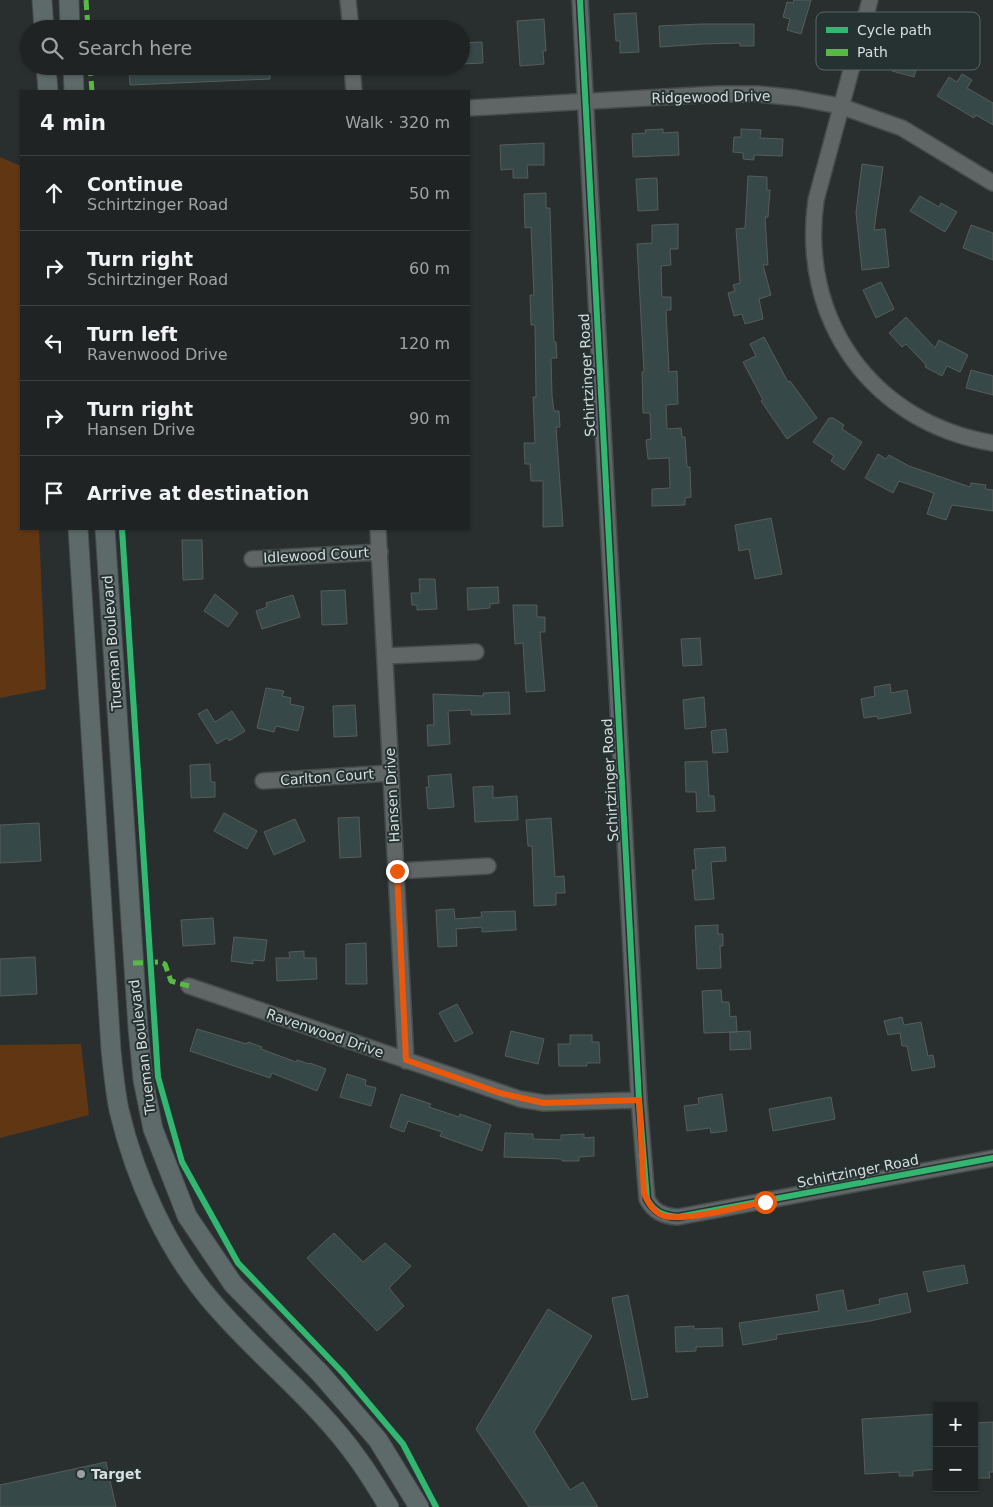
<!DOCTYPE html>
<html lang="en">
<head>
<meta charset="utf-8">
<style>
	body { margin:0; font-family:"DejaVu Sans",sans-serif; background:#2c2f30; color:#f1f3f6 }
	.controls { position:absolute; right:15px; bottom:15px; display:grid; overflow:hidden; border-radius:0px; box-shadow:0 1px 4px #0004 }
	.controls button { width:45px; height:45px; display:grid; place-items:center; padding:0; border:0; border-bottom:1px solid #3c4041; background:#1f2323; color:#f1f3f6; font:25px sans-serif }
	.stop { position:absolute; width:15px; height:15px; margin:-11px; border:4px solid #ea580c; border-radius:50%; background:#fff }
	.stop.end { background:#ea580c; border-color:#fff; box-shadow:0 1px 5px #0008 }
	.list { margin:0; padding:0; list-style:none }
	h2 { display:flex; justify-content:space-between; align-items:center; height:65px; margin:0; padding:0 20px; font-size:21px }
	h2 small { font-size:16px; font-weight:400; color:#a1a4a6 }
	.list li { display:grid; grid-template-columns:32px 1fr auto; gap:15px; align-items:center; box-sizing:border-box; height:75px; padding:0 20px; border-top:1px solid #3c4041 }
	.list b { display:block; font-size:19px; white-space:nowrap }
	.list p { margin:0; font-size:16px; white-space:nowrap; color:#a1a4a6 }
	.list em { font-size:16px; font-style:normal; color:#a1a4a6 }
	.icon { flex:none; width:28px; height:28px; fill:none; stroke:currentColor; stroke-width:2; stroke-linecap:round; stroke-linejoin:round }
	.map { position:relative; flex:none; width:993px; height:1507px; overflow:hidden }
	.search { position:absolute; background:#1f2323; box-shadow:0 1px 4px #0004; left:20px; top:20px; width:450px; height:55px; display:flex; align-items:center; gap:12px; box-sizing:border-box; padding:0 18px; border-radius:28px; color:#a1a4a6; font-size:19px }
	.panel { position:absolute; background:#1f2323; box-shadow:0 1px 4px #0004; left:20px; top:90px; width:450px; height:440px; border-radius:0px }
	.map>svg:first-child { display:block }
</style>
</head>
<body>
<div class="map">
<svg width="993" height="1507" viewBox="0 0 993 1507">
	<rect width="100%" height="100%" fill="#292f2f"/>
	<path fill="#613613" d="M0,157L21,166V529H39L46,689L0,698Z
		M81,1044L89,1115L0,1138V1045Z"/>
	<path fill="#374848" stroke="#575c5c" d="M794,0H811L801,34L787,30L790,19L783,17L787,2L793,3Z
		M636,13L639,52L620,53V41H616L614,14Z
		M544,19L546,51H543L544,64L520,66L517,21Z
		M701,24H754V46H740V43L702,44L660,47L659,26Z
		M908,28L926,33L914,77L892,71L901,39L905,40Z
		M482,42L483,63L461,64V43Z
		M129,66H270V79L130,85Z
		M962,74L972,80L967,88L993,103V125L976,115L974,118L937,96L949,77L957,82Z
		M663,129V133L678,132L679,155L633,157L632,134L646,133L645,130Z
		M741,129L761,130L760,138L783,139L782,156L754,155V160L743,159V153L733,152L734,137H741Z
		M544,143V165H527L528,178H513V169L501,170L500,145Z
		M862,164L883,167L874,230L885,229L889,267L862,270L856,213Z
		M748,176L767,177V190H770L768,217H765L768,265H763L771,295L759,299L763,319L745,324L742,314L734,316L728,293L735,291L733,285L740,283L736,229L745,228Z
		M657,178L658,210L638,211L636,179Z
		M546,193V208H550L554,342H556L557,358H551L552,396L554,411H559L560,427H556L563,526L543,527V481H531L530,464H525L524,443H535L533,397H536L535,325H531L530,295H534L531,227L525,228L524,194Z
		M920,196L939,207L941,203L957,212L945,232L910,211Z
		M678,224V249H670L671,265L661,266L662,297H671V310H666L669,372L677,371L678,404L666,405L667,429L681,428L682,437H685L687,467H690L691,497L685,498V505L652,506V489L670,488L669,458L648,459L646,440L651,439L650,413H643L642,372H644L637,244L652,243V225Z
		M971,225L993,233V260L963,248Z
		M881,282L894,309L876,318L863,290Z
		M906,317L935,348L939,340L968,355L960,372L947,366L942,376L925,367L926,365L906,344L902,347L889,333Z
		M764,337L788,382L790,381L817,418L787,439L761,401L763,400L743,362L756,356L750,344Z
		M971,370L993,376V395L966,388Z
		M829,418H833L844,425L842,429L862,442L844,470L831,461L834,456L813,442Z
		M878,454L886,459L889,455L909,466L970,487L971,483L986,485L985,489L993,490V511L952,505L946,520L927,514L934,493L899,481L893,493L865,478Z
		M771,518L782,574L755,579L749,549L739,551L735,525Z
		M182,540H202L203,579L183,580Z
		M419,579H435L437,609L417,610V605H412L411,593H420Z
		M498,587L499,603L490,604V608L468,610L467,588Z
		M345,590L347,624L322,625L321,591Z
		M215,594L238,613L228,627L204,611Z
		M293,595L300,617L262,629L256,611L267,607L266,603Z
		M513,605H537V617H545V632H540L545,691L526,692L523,643L515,644Z
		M700,638L702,665L683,666L681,639Z
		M890,684L891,693L907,690L911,713L878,719L877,716L864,718L861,699L875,696L874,687Z
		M266,688L284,691L282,696L291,698L290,704L304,707L298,731L276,726L274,732L257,728Z
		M509,692L510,714L471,715V710L448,711L450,744L428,746L427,725H434L433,694L483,696V693Z
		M704,697L706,727L685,729L683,700Z
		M355,705L357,736L334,737L333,706Z
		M207,709L215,722L232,711L245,731L229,741L227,738L217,744L198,714Z
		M726,729L728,752L713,753L711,731Z
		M707,761L709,796H714L715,811L697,812L696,792H686L685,762Z
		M210,764L211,782H215V797L191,798L190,765Z
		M451,774L454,807L428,809L426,787H429L428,776Z
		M493,786V798L517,796L518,820L475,822L473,787Z
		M224,813L257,831L247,849L214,831Z
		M359,817L361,857L340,858L338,818Z
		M551,818L555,877L564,876L565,893H556V905L534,906L532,846H528L526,820Z
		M295,819L305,841L274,855L264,832Z
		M39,823L41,861L0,863V825Z
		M725,847L726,861L711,862L714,899L695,900L692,870H696L694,849Z
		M454,909L455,919L482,917L481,912L515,911L516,930L482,932V927L456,929L457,946L438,947L436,910Z
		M213,918L215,944L183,946L181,920Z
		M718,925V934H723V946H720L721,968L697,969L695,926Z
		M234,937L267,940L264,961L253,960V964L231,961Z
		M366,943L367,984H346V944Z
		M304,951V958H316L317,979L277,981L276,958H290L289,952Z
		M35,957L37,994L0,996V959Z
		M721,990L722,1002H729L730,1017L736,1016L737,1032L704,1033L702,991Z
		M457,1004L473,1033L455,1042L439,1013Z
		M902,1017L904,1025L921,1022L928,1056L933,1055L935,1067L912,1071L907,1046H902L900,1033L888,1035L884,1021Z
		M197,1029L247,1044L248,1042L262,1047L261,1049L296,1062L297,1060L309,1064L310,1063L326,1069L317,1091L272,1073L270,1078L190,1051Z
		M511,1031L544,1039L538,1064L505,1056Z
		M750,1031L751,1049L730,1050V1032Z
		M570,1035H592V1042H599L600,1063H587V1066H559L558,1044H570Z
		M347,1074L366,1080L365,1085L376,1088L371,1106L340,1097Z
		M401,1094L431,1104L429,1107L459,1117L460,1114L491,1125L482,1151L440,1136L442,1132L408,1121L404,1132L390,1127Z
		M722,1094L727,1131L711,1133L710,1128L687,1131L684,1106L699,1104L698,1098Z
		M831,1097L835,1119L773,1131L769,1109Z
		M505,1133L533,1134V1139L561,1140V1135L584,1134V1138L594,1137V1156L579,1157V1161H562V1159L504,1157Z
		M334,1233L363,1262L385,1243L411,1266L389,1288L404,1306L377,1331L307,1258Z
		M964,1265L968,1283L928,1292L923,1272Z
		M843,1290L847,1311L880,1304L879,1299L907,1293L911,1312L870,1321L776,1335L777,1339L743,1345L739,1323L819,1311L816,1295Z
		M628,1295L648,1397L632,1400L612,1298Z
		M548,1309L592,1336L534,1432L570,1490L583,1482L598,1507H529L476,1429Z
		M694,1326V1329L722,1328L723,1346L696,1347V1351L676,1352L675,1327Z
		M937,1414V1469L913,1471V1476H899V1472L865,1474L862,1419Z
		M993,1422V1472H989L990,1478H975L974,1423Z
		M106,1462L116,1507H0V1485Z"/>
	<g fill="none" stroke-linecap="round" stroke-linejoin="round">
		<defs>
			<path id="minor" d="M348,0L351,29
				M580,0L639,1100L647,1199C654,1212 663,1216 678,1217L993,1158
				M870,0L816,200C799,320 872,423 993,443
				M352,66L354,91
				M469,108L717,94H758L797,98L840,106L902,128L993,183
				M378,529L406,1061
				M252,559L380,552
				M385,656L476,652
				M263,781L391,773
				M397,871L488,866
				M189,986L520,1099L544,1103L639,1100"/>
			<path id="major" d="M42,0L44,29
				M69,0L70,29
				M46,66L48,91
				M73,66L74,91
				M78,529L111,1050C113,1070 115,1090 119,1110C135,1178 167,1250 213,1303C259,1357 317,1401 358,1459C369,1474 379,1491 389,1507
				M105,529L138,1028L143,1080L153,1129L187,1216L233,1284L320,1373L378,1440L419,1507"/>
		</defs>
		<use href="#minor" stroke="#464b4b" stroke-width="18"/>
		<use href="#major" stroke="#464b4b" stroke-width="21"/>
		<use href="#minor" stroke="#606666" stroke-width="15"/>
		<use href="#major" stroke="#5e6969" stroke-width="19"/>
		<path stroke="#58b947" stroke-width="5" stroke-dasharray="10 5" stroke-linecap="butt" d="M86,0L88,29
			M90,66L92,91
			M133,963L160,962L165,964L171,981L189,986"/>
		<defs>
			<path id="cycleway" d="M580,0L639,1100L647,1199C654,1212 663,1216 678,1217L993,1158
				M122,529L158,1077L182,1162L238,1263L343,1373L403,1444L436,1507"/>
		</defs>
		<use href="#cycleway" stroke="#263232" stroke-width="9"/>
		<use href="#cycleway" stroke="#33b770" stroke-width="6"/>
	</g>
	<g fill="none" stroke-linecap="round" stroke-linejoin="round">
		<path stroke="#ea580c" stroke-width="6" d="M397,871L406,1060L500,1093L544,1103L639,1100L644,1193C648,1203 653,1212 664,1216C683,1222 743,1206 765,1202"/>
	</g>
	<circle fill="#9aa1a1" stroke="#263232" stroke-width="2" cx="81" cy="1474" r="5"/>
	<g text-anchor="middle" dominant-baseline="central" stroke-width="4" stroke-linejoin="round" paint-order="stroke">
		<g font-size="14" fill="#d7dede" stroke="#263232">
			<text transform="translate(711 97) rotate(-1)">Ridgewood Drive</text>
			<text transform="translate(587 375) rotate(-93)">Schirtzinger Road</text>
			<text transform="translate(316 555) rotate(-3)">Idlewood Court</text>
			<text transform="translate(112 643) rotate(-94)">Trueman Boulevard</text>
			<text transform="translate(327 777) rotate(-4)">Carlton Court</text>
			<text transform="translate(610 780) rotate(-93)">Schirtzinger Road</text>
			<text transform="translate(392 795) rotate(-93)">Hansen Drive</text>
			<text transform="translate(325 1033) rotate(19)">Ravenwood Drive</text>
			<text transform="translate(142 1047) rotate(-97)">Trueman Boulevard</text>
			<text transform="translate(858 1171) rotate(-11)">Schirtzinger Road</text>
		</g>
		<g font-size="14" font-weight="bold" fill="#d7dede" stroke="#263232" text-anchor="start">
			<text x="91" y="1474">Target</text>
		</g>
	</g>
	<rect x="816" y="12" width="164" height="58" rx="8" fill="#263232" stroke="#5b6666" stroke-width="1"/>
	<rect x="826" y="27" width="22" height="6" fill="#33b770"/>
	<rect x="826" y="49" width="22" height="7" fill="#58b947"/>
	<g font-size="14" fill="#d7dede">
		<text x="857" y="35">Cycle path</text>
		<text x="857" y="57">Path</text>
	</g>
</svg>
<div class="controls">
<button>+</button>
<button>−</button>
</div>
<div class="stop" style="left:765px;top:1202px"></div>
<div class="stop end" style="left:397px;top:871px"></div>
<div class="search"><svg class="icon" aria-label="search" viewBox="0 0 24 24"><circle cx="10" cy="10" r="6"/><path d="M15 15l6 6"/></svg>Search here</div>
<section class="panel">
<h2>4 min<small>Walk · 320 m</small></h2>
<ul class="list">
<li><svg class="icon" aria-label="ahead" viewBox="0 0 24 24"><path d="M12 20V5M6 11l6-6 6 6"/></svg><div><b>Continue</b><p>Schirtzinger Road</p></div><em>50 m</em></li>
<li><svg class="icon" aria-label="right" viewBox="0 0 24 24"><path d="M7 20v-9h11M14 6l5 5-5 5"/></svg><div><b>Turn right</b><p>Schirtzinger Road</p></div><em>60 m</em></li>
<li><svg class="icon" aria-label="left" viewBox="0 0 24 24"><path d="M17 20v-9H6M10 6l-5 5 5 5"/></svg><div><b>Turn left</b><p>Ravenwood Drive</p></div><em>120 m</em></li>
<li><svg class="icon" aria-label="right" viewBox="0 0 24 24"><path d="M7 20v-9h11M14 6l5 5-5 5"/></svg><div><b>Turn right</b><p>Hansen Drive</p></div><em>90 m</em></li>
<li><svg class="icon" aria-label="arrive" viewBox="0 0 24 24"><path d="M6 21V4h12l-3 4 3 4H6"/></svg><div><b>Arrive at destination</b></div></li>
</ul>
</section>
</div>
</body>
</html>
